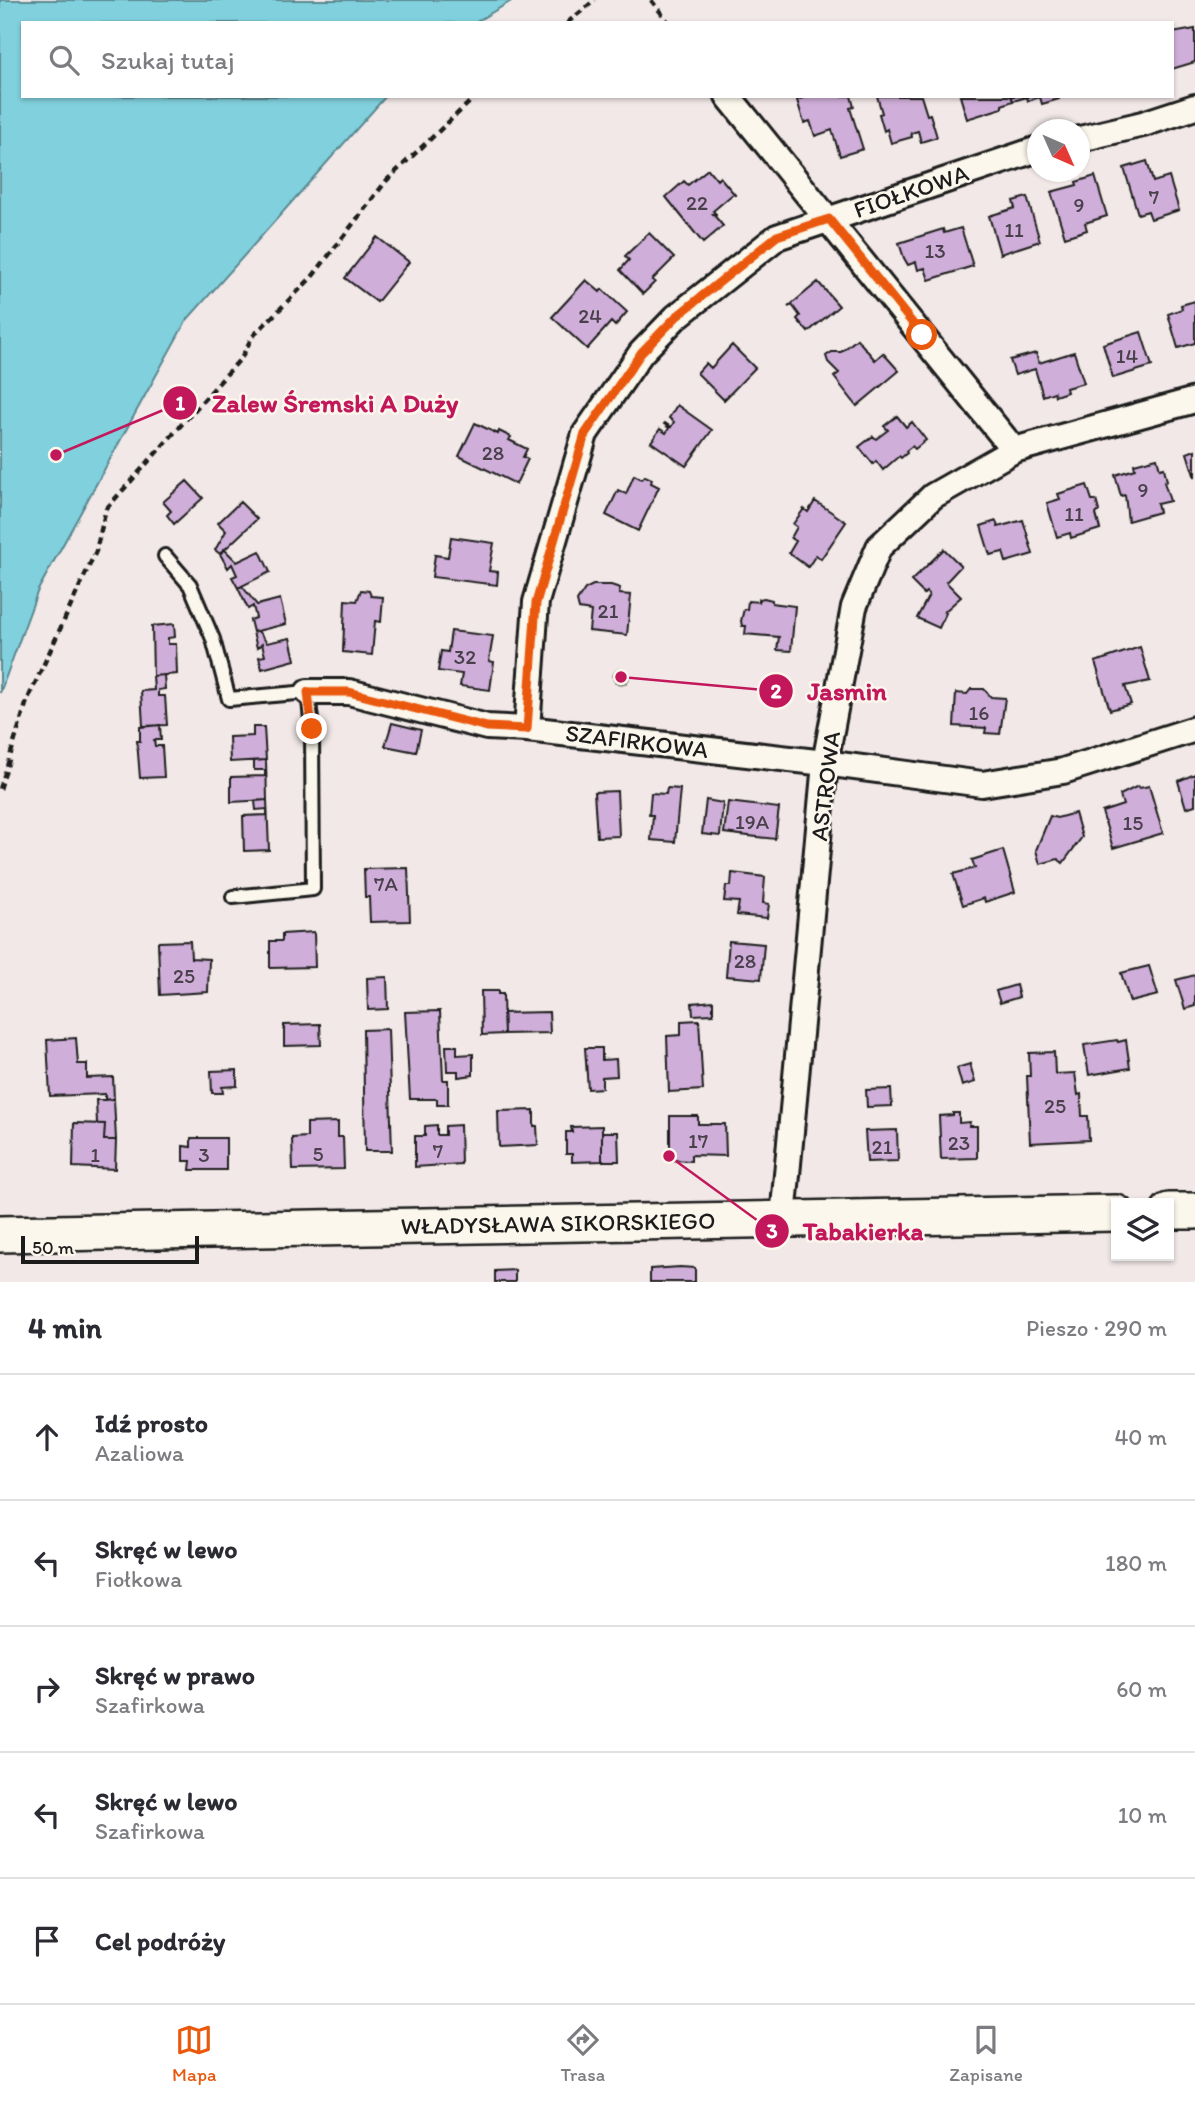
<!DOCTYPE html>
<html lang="pl">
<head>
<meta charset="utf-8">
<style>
	body { margin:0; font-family:Itim,sans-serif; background:#f2f2f3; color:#2b2b33 }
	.controls { position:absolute; right:21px; bottom:21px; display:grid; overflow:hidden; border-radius:0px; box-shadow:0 2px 5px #0004 }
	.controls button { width:63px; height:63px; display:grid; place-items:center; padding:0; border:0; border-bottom:2px solid #e1e1e2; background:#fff; color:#2b2b33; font:35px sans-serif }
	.compass { position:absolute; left:1027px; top:119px; width:63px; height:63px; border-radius:50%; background:#fff; box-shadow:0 2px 5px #0004; rotate:135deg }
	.scale { position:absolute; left:21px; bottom:18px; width:178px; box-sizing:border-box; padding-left:7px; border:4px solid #1c1c1c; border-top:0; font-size:19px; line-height:24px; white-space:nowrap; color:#1c1c1c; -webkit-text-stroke:5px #fbf7ec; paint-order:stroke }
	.stop { position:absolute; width:21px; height:21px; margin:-16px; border:5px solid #ea580c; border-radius:50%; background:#fff }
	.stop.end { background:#ea580c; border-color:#fff; box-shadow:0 2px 7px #0008 }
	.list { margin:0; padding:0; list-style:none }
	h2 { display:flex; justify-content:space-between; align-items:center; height:91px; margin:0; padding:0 28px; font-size:30px }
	h2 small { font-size:23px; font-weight:400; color:#7c7c81 }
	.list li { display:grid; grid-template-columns:46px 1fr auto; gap:21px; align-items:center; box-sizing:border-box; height:126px; padding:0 28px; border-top:2px solid #e1e1e2 }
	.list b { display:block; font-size:26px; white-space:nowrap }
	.list p { margin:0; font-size:23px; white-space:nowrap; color:#7c7c81 }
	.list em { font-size:23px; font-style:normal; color:#7c7c81 }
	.icon { flex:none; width:38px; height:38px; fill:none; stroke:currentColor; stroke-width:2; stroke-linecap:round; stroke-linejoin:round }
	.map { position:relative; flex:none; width:1195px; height:1282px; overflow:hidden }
	.search { position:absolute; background:#fff; box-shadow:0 2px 5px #0004; left:21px; right:21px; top:21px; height:77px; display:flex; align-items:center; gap:18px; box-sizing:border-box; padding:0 24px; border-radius:0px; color:#7c7c81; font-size:26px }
	.sheet { height:721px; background:#fff }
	nav { display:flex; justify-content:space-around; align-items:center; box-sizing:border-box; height:98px; border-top:2px solid #e1e1e2; background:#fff; font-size:19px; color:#7c7c81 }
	nav a { display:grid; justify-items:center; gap:4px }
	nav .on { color:#ea580c }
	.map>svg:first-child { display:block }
</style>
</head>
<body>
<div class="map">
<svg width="1195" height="1282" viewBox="0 0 1195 1282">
	<rect width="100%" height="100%" fill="#f2e8e8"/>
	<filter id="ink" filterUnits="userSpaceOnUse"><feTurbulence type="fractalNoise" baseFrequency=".0143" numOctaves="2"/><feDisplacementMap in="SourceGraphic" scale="14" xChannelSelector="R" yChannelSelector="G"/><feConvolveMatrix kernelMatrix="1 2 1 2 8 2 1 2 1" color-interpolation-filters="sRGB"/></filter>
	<g filter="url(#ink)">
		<path fill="#81d0dd" stroke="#598890" stroke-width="2" d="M0,0H513L474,23H23V96H386L186,321L38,590L0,693Z"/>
		<path fill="#cfaed9" stroke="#1c1c1c" stroke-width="2" d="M1195,29V62L1172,69V33Z
			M808,96H851L854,107L850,108L863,149L840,156L832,130L815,136L810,121L804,123L797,100Z
			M877,96H921L927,115L930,114L937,137L921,142L918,131L911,133L912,137L891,143L887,129L884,131L879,114L882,113Z
			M960,96H1011L1013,101L1002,105V108L967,119Z
			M1011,96H1058L1059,99L1042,104L1040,97L1028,101L1027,97L1013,101Z
			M1147,161L1153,182L1169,177L1179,210L1151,219L1148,211L1138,214L1124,168Z
			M708,169L717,180L720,177L736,196L733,194L713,211L716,214H713L723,226L703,243L666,197L684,181L688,185Z
			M1095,176L1107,216L1085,223L1087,230L1065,237L1051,192L1077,185L1076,182Z
			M1027,197L1040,241L1000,254L989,216L1015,208L1013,201Z
			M961,228L973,266L929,280L925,268L918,270L916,262L908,265L904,258L899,243L943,229L944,233Z
			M649,233L674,258L652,280L655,282L643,294L620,270L629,260L625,256Z
			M377,237L409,262L377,302L345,278Z
			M586,280L600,292L602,289L627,312L615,326L611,322L587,349L552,317Z
			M818,282L839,306L808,332L797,319L800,316L792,305L788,307Z
			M1195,301V343L1178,348L1168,314L1182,309L1181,305Z
			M1141,332L1152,366L1113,378L1103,344Z
			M857,339L875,360L883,353L899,371L857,406L834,377L839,373L828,362L826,356L832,352H841Z
			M732,345L755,368L724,400L697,373L706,363L711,368Z
			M1074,352L1084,383L1066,388L1067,392L1055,396L1054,392L1043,396L1035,369L1015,375L1010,360L1036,353L1039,363Z
			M677,405L712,430L686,466L651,442L660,429L666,433L669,428L664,424L665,423L671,427L674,422L669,418Z
			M897,416L906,427L912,422L926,440L915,449L912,446L906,451L907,453L901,458L899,456L883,470L876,461L873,464L859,447L873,436L876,439L888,430L884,426Z
			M475,423L498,434L499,431L511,437L509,440L527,449L523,457L528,459L516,484L459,456Z
			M1195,450V478L1187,453Z
			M1157,458L1160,469L1164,468L1167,481L1164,482L1170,501L1157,504L1159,512L1128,521L1125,495L1121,496L1115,475L1135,469L1134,464Z
			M634,475L642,479L645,476L652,479L651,483L659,487L638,531L606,515L618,490L626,494Z
			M187,481L203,498L174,524L167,515L171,511L163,502Z
			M1087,485L1092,500H1096L1099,511L1096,514L1100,529L1071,538L1070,533L1057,537L1047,503L1060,499L1058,494Z
			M815,501L846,522L821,559L816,555L808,567L789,553L796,541L791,538L797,527L793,524L804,509L808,512Z
			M240,502L257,519L220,554L215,550L226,531L218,523Z
			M1023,520L1033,554L1006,562L1003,552L990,555L981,526L996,521L998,527Z
			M451,537L494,543L489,571L498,572L497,585L432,577L435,555L448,557Z
			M224,549L237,562L260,551L270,572L238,588L232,577L237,575L232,564L228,568L220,554Z
			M944,549L961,566L946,582L961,597L944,612L946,613L939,628L917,618L929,595L926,592L924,594L911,581Z
			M593,585H611L620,588L619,594L631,595L627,635L589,631L591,611L579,609L577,601L585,589Z
			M242,586L257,605L280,599L286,624L253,632L250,620L256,618L253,606L248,609L238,588Z
			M361,590L369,591L371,596L383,597L381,622L375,621L372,655L343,652L345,600L357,601Z
			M764,598L772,600V603L795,606L791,651L777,650L779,637L745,634L746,626H742L741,621L744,609H747L748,601L759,602V599Z
			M174,624L175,637L168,638V644H176L177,674L153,676L152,626Z
			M258,631L267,643L290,638L295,660L262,669L259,657L265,656L262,644L257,648L253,632Z
			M451,631L493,636L489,661L494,662L490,690L460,686L462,674L438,671L441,651L448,652Z
			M1140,647L1150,681L1125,686L1131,704L1110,710L1095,662Z
			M164,675L165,689L158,690V696H165L167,725L143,726L141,691L154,690L153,676Z
			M971,689H984L991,697L1005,698L1000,734L985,733L986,728L954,726L956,693L967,694Z
			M392,723L421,730L416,752L385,746Z
			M160,725L161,740H154L155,746H162L164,777L140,778L137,741H140V727Z
			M253,727H264L266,760L230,762L229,737L253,736Z
			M266,760L267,800L231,802V777L265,776V770H254V761Z
			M1195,774V805L1186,808L1178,781Z
			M1138,786L1140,788L1149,786L1163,833L1113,848L1102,812L1123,805L1120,795Z
			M667,788L680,789L675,842L651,840L653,815H649L651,793L666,794Z
			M617,791L619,836L597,837L594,792Z
			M267,800L269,850L244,851L243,816L267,815V809L256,810L255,801Z
			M706,800L723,803L720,836L702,834Z
			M728,802L779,808L775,839L724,833Z
			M1075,813L1082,837L1063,863L1058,859L1040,864L1036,850L1050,816L1057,818Z
			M1003,850L1015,892L985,902L984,898L963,905L953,874L975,868L972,860Z
			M408,868L410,921L370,922L369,897H365L364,869Z
			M732,873L765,877L763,903L769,904L767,918L737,915L739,902L724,901L726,886H731Z
			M314,932L315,967L270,968V941H282V934Z
			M190,941L191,958L209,959L208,992L160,995L158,942Z
			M729,941L764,944L761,979L726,976Z
			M1149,966L1158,995L1130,1002L1121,973Z
			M1195,975V1006L1185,1009L1176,980Z
			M387,977L388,1009L368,1010L367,978Z
			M1016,985L1019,997L1000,1003L996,991Z
			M481,991H498V994H503L504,1034L482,1035Z
			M713,1001V1014L693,1015L692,1003Z
			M440,1011L443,1080H448V1105H437V1099H410L405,1012Z
			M549,1012L550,1033L504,1034L503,1013Z
			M699,1020L703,1090L669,1092L667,1036L681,1035V1021Z
			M320,1024L321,1045L284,1046V1025Z
			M388,1029L392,1151H365L363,1030Z
			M76,1038L78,1064H87V1078L113,1077L114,1099L105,1100V1094L50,1096L47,1040Z
			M1117,1040L1118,1042L1126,1040L1130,1068L1089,1075L1084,1045Z
			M446,1046H457V1055L473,1054V1075L458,1077V1071H447Z
			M585,1048H602V1060L616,1059L617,1076L602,1077V1088L588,1089Z
			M1054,1052L1055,1074L1075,1073L1078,1095L1081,1094L1082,1116H1088L1089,1140L1030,1143L1027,1076H1030L1029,1053Z
			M970,1064L975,1082L962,1086L957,1068Z
			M237,1070V1086L222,1087L223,1093H212L211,1071Z
			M891,1089L892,1106L867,1107L866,1090Z
			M114,1099L116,1140H104L105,1124H97L96,1100Z
			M534,1110V1126H537L538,1145L499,1147L498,1111Z
			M953,1113H959V1123L970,1122L969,1126H977V1158L941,1159L939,1116L953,1115Z
			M670,1116H698V1124H725L726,1156L691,1155V1161L670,1160Z
			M338,1122V1137H343L344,1169L293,1170L292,1138L307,1137V1123Z
			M74,1123L105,1124L104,1140H116L115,1169L73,1167Z
			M437,1125V1135H445V1126L460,1125L461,1164L415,1167V1136H425V1126Z
			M602,1126V1161L572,1162V1154H566V1132H572L571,1127Z
			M897,1130L898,1161L867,1162L865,1131Z
			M602,1132H618L619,1161H602Z
			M191,1138H226V1170H190L191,1161H183V1146L191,1147Z
			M680,1267L695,1268V1282H650V1269Z
			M515,1270V1282H495V1271Z"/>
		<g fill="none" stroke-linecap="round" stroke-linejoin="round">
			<defs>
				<path id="lane" d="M165,556L190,585L213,639L229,699L308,692L312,729L313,889L233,897"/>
				<path id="street" d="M728,96L1014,450
					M1080,139L1143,124L1195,107
					M308,692H349L487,727L527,729L825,763L982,784L1063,771L1195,729
					M527,729L536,602L585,434L641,353L676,317L777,237L1038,149
					M783,1218L825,763L854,607L879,547L933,496L1014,450L1195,400"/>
				<path id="secondary" d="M1169,1211H1195
					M0,1234L1116,1213"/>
			</defs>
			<use href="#lane" stroke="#1c1c1c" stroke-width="18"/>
			<use href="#street" stroke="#1c1c1c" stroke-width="30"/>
			<use href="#secondary" stroke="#1c1c1c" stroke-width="40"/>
			<path stroke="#1c1c1c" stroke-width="4.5" stroke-dasharray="7 5" stroke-linecap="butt" d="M651,0L669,23
				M567,23L595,0
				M0,789L27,701L96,551L106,509L242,357L252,337L312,277L387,180L476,96"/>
			<use href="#lane" stroke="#fbf7ec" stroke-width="12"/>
			<use href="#street" stroke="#fbf7ec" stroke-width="24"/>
			<use href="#secondary" stroke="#fbf7ec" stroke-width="35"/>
		</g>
		<circle fill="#97988c" cx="621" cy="677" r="9"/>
	</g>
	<g fill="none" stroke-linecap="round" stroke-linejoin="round" filter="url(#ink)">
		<path stroke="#ea580c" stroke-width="9" d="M312,729L308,692H349L487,727L527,729L536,603L585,434L641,353L676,317L777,236L829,219L922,335"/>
	</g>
	<g text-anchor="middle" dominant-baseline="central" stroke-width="5" stroke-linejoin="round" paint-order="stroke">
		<g font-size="21" fill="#49404b">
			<text x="1154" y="196">7</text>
			<text x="697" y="202">22</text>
			<text x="1079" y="204">9</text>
			<text x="1014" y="229">11</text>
			<text x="935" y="250">13</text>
			<text x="590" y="315">24</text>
			<text x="1127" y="355">14</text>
			<text x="493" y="452">28</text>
			<text x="1143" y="489">9</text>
			<text x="1074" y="513">11</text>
			<text x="608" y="610">21</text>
			<text x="465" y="656">32</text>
			<text x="979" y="712">16</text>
			<text x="752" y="821">19A</text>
			<text x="1133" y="822">15</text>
			<text x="386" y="883">7A</text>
			<text x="745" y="960">28</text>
			<text x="184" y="975">25</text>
			<text x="1055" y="1105">25</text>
			<text x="698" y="1140">17</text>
			<text x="959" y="1142">23</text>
			<text x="882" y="1146">21</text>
			<text x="438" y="1150">7</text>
			<text x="318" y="1153">5</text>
			<text x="95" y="1154">1</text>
			<text x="204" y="1154">3</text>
		</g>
		<g font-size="24" fill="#1c1c1c" stroke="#fbf7ec">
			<text transform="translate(911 191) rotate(-19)">FIOŁKOWA</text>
			<text transform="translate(637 741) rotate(7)">SZAFIRKOWA</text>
			<text transform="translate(825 786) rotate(-83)">ASTROWA</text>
			<text transform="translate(558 1223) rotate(-1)">WŁADYSŁAWA SIKORSKIEGO</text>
		</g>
	</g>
	<path fill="none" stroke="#c2185b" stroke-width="2.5" d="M56 455L180 403M621 677L776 691M669 1156L772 1231"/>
	<g fill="#c2185b" stroke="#fbf7ec" stroke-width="2.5">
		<circle cx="56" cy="455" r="7"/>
		<circle cx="621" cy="677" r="7"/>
		<circle cx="669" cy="1156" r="7"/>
		<circle cx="180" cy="403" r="18"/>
		<circle cx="776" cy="691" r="18"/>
		<circle cx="772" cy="1231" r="18"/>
	</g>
	<g font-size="21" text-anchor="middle" font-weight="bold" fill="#fff">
		<text x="180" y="410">1</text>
		<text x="776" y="698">2</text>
		<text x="772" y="1238">3</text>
	</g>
	<g font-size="26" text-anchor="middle" font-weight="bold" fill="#c2185b" stroke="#fbf7ec" stroke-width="5" stroke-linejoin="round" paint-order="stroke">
		<text x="335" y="412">Zalew Śremski A Duży</text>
		<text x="847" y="700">Jasmin</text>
		<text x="863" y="1240">Tabakierka</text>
	</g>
</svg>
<div class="controls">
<button><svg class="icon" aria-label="layers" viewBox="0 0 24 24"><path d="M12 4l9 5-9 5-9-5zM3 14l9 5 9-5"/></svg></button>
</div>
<svg class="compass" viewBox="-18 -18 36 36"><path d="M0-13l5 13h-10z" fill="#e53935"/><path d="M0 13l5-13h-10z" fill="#7c7c81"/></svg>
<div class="scale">50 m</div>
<div class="stop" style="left:922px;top:335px"></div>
<div class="stop end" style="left:312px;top:729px"></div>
<div class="search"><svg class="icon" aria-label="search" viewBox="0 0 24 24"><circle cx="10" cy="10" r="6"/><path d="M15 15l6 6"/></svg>Szukaj tutaj</div>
</div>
<section class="sheet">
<h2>4 min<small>Pieszo · 290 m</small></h2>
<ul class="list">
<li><svg class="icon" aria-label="ahead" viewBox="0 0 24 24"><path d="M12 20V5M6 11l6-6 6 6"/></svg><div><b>Idź prosto</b><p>Azaliowa</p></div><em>40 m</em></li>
<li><svg class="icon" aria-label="left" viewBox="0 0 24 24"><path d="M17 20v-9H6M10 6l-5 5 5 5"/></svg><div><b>Skręć w lewo</b><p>Fiołkowa</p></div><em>180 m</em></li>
<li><svg class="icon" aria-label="right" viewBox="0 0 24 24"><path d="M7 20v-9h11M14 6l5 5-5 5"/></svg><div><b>Skręć w prawo</b><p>Szafirkowa</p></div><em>60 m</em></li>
<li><svg class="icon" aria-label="left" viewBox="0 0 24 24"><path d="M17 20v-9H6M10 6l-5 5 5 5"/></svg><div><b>Skręć w lewo</b><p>Szafirkowa</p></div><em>10 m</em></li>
<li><svg class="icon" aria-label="arrive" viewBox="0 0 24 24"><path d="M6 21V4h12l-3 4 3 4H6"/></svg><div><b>Cel podróży</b></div></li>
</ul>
</section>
<nav>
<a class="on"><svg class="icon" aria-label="map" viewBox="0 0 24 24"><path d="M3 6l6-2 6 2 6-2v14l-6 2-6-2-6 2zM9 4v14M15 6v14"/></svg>Mapa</a>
<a><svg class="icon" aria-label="directions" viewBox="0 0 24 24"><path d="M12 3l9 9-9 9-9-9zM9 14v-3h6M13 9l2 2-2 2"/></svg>Trasa</a>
<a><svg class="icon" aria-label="saved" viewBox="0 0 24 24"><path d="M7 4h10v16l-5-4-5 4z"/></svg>Zapisane</a>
</nav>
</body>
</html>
